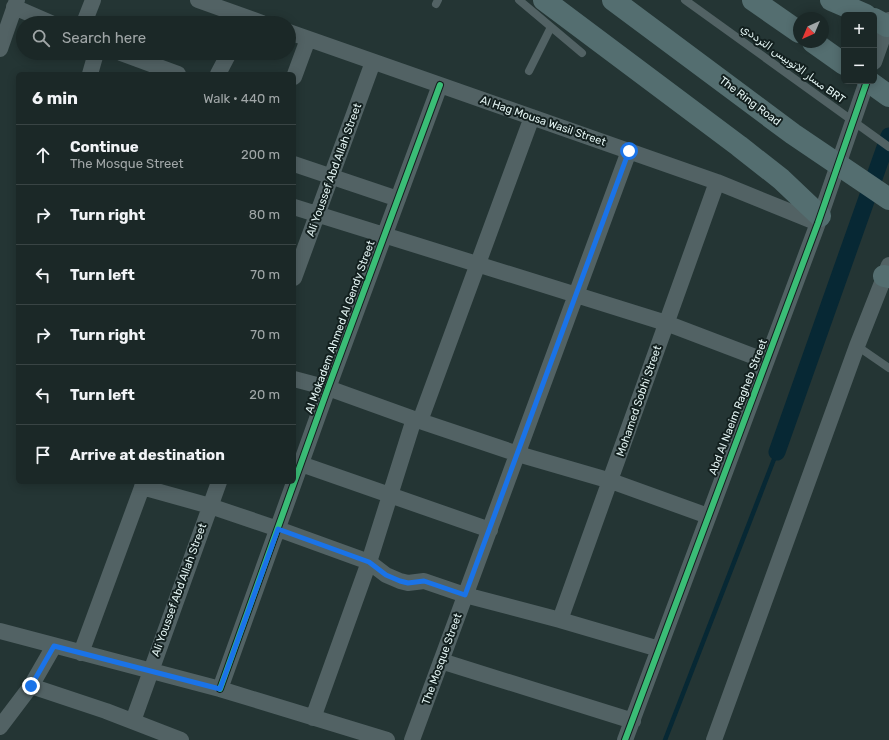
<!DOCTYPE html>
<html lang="en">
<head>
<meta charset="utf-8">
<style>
	body { margin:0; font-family:Rubik,Cairo,sans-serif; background:#24302f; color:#f1f3f6 }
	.controls { position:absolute; right:12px; top:12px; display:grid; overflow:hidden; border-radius:6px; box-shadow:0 2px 10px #0003 }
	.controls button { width:36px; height:36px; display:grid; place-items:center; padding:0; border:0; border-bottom:1px solid #394444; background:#1b2827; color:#f1f3f6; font:20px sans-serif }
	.compass { position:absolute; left:793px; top:12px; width:36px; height:36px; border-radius:50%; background:#1b2827; box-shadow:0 2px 10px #0003; rotate:224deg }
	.stop { position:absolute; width:12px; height:12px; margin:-9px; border:3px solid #1a73e8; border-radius:50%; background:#fff }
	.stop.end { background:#1a73e8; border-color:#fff; box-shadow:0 1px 4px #0008 }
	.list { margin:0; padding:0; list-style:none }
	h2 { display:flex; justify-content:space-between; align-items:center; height:52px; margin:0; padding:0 16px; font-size:17px }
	h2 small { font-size:13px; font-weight:400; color:#a0a6a7 }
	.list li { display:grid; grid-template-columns:26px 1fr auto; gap:12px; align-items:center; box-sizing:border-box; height:60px; padding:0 16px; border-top:1px solid #394444 }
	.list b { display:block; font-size:15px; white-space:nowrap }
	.list p { margin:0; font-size:13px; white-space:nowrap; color:#a0a6a7 }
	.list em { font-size:13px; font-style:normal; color:#a0a6a7 }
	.icon { flex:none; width:22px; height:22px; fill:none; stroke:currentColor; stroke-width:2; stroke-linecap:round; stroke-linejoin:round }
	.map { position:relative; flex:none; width:889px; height:740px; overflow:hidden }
	.search { position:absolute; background:#1b2827; box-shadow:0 2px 10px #0003; left:16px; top:16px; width:280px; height:44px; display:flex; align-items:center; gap:10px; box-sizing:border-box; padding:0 14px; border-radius:22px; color:#a0a6a7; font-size:15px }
	.panel { position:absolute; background:#1b2827; box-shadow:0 2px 10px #0003; left:16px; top:72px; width:280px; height:412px; border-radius:6px }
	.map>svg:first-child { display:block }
</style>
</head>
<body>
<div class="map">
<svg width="889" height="740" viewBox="0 0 889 740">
	<rect width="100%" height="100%" fill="#243534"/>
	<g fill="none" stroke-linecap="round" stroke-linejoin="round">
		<path stroke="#072834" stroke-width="4.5" d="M665,740L783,436"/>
		<path stroke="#072834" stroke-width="17" d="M777,452L889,136"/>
		<path stroke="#526264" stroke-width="8" d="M519,0L582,53
			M685,0L889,147
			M436,4L438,0
			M529,71L551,27
			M857,346L889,368"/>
		<path stroke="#526264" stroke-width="16" d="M198,0L262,23
			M14,7L51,23
			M84,23L93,0
			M289,32L717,182L818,223
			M0,49L17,0
			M121,53L178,74
			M874,62L889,20
			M90,74L96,53
			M218,74L229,53
			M294,77L308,39
			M294,164L398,199
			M294,207L666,323L766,361
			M294,278L373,62
			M294,379L328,388L414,419L518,454L611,481L708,516
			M420,421L532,117
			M301,464L490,530
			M142,487L210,506L278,529L369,562L386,575L400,581L408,583L424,581L465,595L560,620L659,649
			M560,620L717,182
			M0,631L220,689L387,740
			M81,653L144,482
			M441,661L633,721
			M31,686L106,711L181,740
			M220,689L328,388L440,85
			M313,718L369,562L414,419
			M133,721L219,482
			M0,727L31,686L54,646
			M412,740L629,151
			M625,740L818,223L867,81
			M714,740L857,346L889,265"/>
		<path stroke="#546e70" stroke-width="22" d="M544,0L739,146L781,179L820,216
			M613,0L793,134L889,199
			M753,0L799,32
			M831,0L866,15
			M874,19L887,26
			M813,42L844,64
			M868,81L889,96
			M884,276L889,277"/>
		<defs>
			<path id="cycleway" d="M220,689L328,388L440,85
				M625,740L818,223L867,81"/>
		</defs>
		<use href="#cycleway" stroke="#13201f" stroke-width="8"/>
		<use href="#cycleway" stroke="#3abd76" stroke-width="6"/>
	</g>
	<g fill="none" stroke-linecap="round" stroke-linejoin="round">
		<path stroke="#1a73e8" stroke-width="5" d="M31,686L54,646L220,689L278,529L369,562L386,575L400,581L408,583L424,581L465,595L629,151"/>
	</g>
	<g text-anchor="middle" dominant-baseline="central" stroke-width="4" stroke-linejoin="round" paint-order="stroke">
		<g font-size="11" fill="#e2f3f2" stroke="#13201f">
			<text transform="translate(793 64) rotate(36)">مسار الاتوبيس الترددي BRT</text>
			<text transform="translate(750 101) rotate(37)">The Ring Road</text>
			<text transform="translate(543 121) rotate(19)">Al Hag Mousa Wasil Street</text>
			<text transform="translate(334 170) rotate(-70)">Ali Youssef Abd Allah Street</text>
			<text transform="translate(340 327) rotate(-70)">Al Mokadem Ahmed Al Gendy Street</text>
			<text transform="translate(639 401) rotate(-71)">Mohamed Sobhi Street</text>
			<text transform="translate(738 407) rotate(-69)">Abd Al Naeim Ragheb Street</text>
			<text transform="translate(179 590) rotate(-70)">Ali Youssef Abd Allah Street</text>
			<text transform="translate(442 659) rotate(-70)">The Mosque Street</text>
		</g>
	</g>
</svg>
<div class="controls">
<button>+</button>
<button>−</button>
</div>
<svg class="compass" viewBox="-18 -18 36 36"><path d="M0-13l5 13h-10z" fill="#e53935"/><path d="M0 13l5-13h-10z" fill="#a0a6a7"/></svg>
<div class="stop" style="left:629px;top:151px"></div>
<div class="stop end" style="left:31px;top:686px"></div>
<div class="search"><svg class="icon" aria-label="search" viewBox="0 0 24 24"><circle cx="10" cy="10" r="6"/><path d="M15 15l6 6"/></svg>Search here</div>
<section class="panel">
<h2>6 min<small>Walk · 440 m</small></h2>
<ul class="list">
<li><svg class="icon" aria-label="ahead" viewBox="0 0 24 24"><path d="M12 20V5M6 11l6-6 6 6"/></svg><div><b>Continue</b><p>The Mosque Street</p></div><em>200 m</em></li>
<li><svg class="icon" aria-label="right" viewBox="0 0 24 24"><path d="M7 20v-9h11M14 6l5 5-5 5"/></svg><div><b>Turn right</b></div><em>80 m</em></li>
<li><svg class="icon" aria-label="left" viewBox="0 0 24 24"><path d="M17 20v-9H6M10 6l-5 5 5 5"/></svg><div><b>Turn left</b></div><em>70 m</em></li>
<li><svg class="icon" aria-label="right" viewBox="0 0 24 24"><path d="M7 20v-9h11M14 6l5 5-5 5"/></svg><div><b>Turn right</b></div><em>70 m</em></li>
<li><svg class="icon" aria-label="left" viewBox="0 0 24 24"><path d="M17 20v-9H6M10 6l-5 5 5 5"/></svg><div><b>Turn left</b></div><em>20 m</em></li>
<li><svg class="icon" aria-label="arrive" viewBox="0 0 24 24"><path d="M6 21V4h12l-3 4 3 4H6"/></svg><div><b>Arrive at destination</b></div></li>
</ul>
</section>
</div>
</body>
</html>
